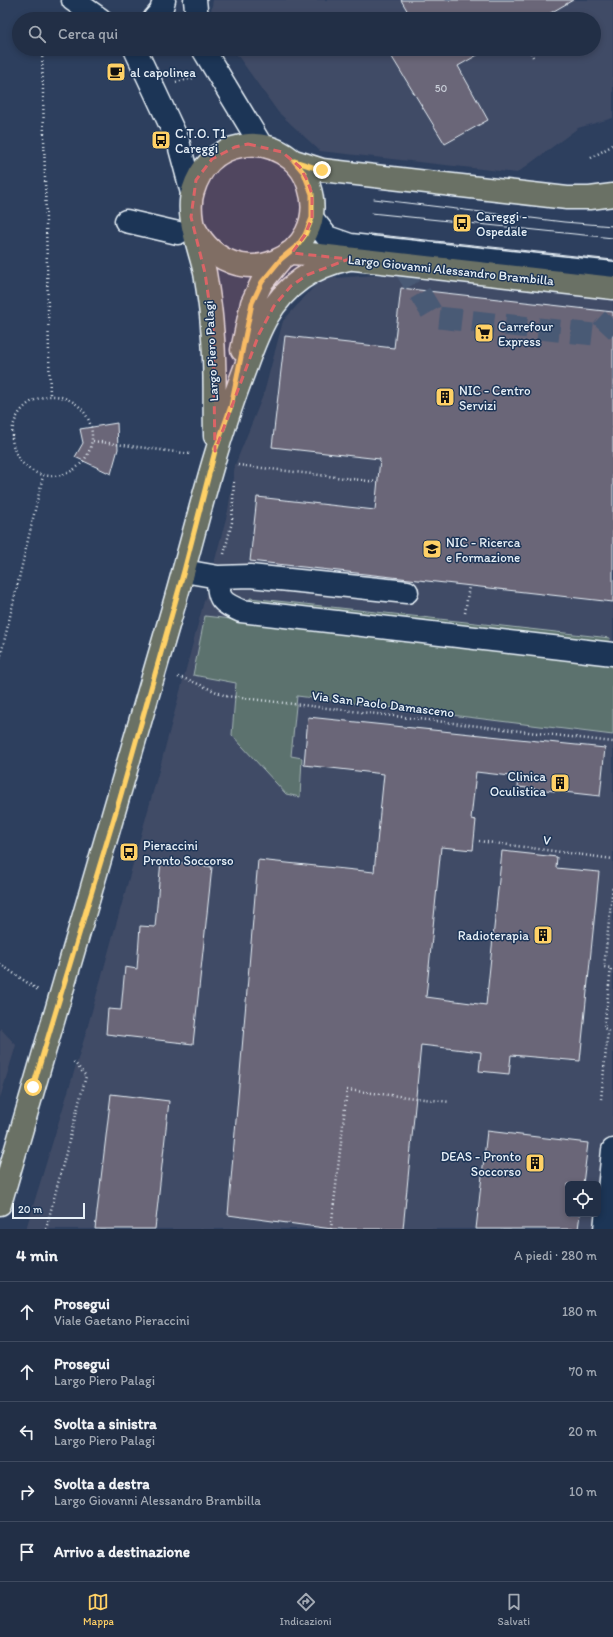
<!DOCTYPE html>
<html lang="it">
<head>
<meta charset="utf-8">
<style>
	body { margin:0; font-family:Itim,sans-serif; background:#2e3b51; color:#f1f3f6 }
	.controls { position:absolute; right:12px; bottom:12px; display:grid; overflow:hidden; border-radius:6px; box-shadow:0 2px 6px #0003 }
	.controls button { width:36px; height:36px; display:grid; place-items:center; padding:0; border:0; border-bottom:1px solid #3f4a5f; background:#222f46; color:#f1f3f6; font:20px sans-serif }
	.scale { position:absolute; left:12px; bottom:10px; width:73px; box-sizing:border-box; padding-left:4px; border:2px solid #e8f1f8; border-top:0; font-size:11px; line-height:14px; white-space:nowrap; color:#e8f1f8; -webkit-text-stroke:3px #1d3557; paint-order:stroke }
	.stop { position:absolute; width:12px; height:12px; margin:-9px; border:3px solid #ffd166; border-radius:50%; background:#fff }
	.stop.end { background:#ffd166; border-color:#fff; box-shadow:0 1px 4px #0008 }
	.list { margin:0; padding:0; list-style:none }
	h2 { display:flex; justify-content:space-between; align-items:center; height:52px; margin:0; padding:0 16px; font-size:17px }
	h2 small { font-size:13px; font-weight:400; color:#a2a9b3 }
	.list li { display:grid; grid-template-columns:26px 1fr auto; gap:12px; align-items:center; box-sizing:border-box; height:60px; padding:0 16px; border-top:1px solid #3f4a5f }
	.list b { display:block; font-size:15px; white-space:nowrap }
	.list p { margin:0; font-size:13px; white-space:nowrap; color:#a2a9b3 }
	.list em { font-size:13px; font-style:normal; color:#a2a9b3 }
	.icon { flex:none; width:22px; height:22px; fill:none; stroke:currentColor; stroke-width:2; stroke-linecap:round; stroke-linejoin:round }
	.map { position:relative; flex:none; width:613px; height:1229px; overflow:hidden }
	.search { position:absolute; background:#222f46; box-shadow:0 2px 6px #0003; left:12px; right:12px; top:12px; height:44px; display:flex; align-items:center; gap:10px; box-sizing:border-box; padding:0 14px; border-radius:22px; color:#a2a9b3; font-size:15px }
	.sheet { height:352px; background:#222f46 }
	nav { display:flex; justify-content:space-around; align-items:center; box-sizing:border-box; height:56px; border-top:1px solid #3f4a5f; background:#222f46; font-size:11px; color:#a2a9b3 }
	nav a { display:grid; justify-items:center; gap:2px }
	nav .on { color:#ffd166 }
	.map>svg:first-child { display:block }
</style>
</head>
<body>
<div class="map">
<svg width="613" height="1229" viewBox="0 0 613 1229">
	<rect width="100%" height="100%" fill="#2d3f5e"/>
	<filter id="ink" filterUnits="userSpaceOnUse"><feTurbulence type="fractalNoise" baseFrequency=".025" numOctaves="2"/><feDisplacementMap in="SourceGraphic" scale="8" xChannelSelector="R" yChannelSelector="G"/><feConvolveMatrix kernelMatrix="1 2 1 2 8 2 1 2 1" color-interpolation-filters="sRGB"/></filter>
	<g filter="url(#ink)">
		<path fill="#404b66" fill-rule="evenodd" d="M213,0H613V118L578,128L517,173L320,151L278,112L233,49H594V19H212L210,17Z
			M376,275L433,277L613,295V1229H26L85,1036L160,767L228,511L235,465L264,393L283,321L321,279ZM568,1184H598V1214H568Z
			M0,1028L16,1045L0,1098Z"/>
		<path fill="#5c726e" stroke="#a2b2b3" d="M250,598L610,638L609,644L250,605Z
			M205,616L613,664V735L297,696L291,756L302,758L300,797L286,794L232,735L236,683L193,675Z"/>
		<path fill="#6b6678" stroke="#e8f1f8" d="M401,0H573L540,19H412Z
			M387,49H488L458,66L488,120L445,144Z
			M401,288L613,312V602L250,561L257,497L375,510L380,459L272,447L285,336L394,348Z
			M117,423L118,449L111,474L75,457L83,443L80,429Z
			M308,717L605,748L600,796L518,787L519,777L476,772L471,819L476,820L473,850L441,847L426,997L486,1005L502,851L557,857L556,868L599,872L580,1061L511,1055L509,1074L479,1071L481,1052L421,1045L403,1229H332L228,1215L258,860L374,872L384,774L304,765Z
			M161,860L212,867L193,1044L106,1034L108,1009L121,1010L125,967L137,969L140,926L155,927Z
			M111,1094L169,1101L155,1229H95Z
			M487,1131L588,1143L583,1184H568V1214H580L578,1229H476Z"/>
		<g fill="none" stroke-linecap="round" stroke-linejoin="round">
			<path stroke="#495a75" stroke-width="22" stroke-dasharray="22 11" stroke-linecap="butt" d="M403,265L434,317L598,335L613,319"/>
			<defs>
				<path id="minor" d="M73,0L100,19
					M195,0L197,19
					M154,19L161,11L164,0
					M135,49L178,141L192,193
					M203,49L261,145
					M312,218L327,237L350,245L613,273
					M126,221L178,233
					M184,571L218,577C218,600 221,602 241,611L613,654
					M218,577L250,576L407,592
					M605,1229L613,1150"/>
				<path id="major" d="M294,161L322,170L567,198H590L613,195
					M195,229C234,301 332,257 309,186C306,176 300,166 291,159C277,148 259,142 241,146C216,150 200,168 193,191C185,215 200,249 205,273C208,291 211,309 212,327C216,363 214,400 215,436
					M289,253L310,254L613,288
					M242,350L252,303L262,282L281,259
					M0,1204C57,1010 114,816 169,622C193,541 211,458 241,379C249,358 256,336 267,317C285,286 314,266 349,259"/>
			</defs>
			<use href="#minor" stroke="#e8f1f8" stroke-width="25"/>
			<use href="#major" stroke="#e8f1f8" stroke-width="25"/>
			<path stroke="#e8f1f8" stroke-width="2.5" stroke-dasharray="1 3" stroke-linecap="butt" d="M41,13V19
				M42,49L50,396
				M529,49L533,57
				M176,82L194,78
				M591,158L613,145
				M12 436a40 40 0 1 1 80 0a40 40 0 1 1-80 0Z
				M93,441L191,454
				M238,465L377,482
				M224,554L232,522L234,480
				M465,613L469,586
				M0,659L43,476
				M178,677L189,680L226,696L613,742
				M479,841L613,859
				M0,964L38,990
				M601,1099L608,1030L604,1028L611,968L604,967L613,885
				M46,1229L86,1076L73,1061
				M331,1229L347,1090L450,1102"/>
			<use href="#minor" stroke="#1d3557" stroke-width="22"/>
			<use href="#major" stroke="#6b7165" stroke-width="22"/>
			<path stroke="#e8f1f8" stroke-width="1" d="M374,199L564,222L613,226
				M371,213L613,238
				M370,234L613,260"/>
		</g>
	</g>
	<g fill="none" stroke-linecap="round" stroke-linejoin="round" filter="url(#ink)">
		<path stroke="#ffd166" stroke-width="5" d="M33,1087L120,798L184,571L215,451L231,406L252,303L262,282L281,259L298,245L305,235L312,218V194L304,173L294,161L322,170"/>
	</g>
	<path fill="#db6466" fill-opacity="0.2" stroke="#db6466" stroke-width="3" stroke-dasharray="8 5" stroke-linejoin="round" d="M248,144L282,152L300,167L307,180L312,194V218L305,235L292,253L349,259L307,275L291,286L274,306L259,334L215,451L213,329L205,273L191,217L196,180L212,159L235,147Z"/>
	<defs>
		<symbol id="cafe-square" viewBox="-11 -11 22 22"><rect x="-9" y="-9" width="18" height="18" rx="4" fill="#ffd166" stroke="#1d3557"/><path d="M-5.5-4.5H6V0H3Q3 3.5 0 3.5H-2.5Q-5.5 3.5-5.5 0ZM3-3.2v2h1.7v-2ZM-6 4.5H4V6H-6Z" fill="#111"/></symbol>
		<symbol id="bus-square" viewBox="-11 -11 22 22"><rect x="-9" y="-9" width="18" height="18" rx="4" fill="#ffd166" stroke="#1d3557"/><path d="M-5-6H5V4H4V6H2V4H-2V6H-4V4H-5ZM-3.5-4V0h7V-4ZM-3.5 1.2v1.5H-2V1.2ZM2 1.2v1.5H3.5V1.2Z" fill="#111"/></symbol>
		<symbol id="supermarket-square" viewBox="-11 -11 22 22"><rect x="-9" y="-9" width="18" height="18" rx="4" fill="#ffd166" stroke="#1d3557"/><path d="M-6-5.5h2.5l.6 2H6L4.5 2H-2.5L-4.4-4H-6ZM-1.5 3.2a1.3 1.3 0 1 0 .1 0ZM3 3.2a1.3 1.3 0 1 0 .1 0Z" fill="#111"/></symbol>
		<symbol id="building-square" viewBox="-11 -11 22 22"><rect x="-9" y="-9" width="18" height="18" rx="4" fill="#ffd166" stroke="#1d3557"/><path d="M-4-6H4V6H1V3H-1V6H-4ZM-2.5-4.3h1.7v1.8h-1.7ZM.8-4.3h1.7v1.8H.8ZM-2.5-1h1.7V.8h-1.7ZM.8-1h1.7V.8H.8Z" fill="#111"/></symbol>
		<symbol id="university-square" viewBox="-11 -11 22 22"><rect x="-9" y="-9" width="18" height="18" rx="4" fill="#ffd166" stroke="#1d3557"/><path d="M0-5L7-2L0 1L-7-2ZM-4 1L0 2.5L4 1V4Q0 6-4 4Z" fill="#111"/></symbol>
	</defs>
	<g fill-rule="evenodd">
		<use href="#cafe-square" x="105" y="61" width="22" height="22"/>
		<use href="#bus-square" x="150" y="129" width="22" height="22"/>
		<use href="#bus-square" x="451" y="212" width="22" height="22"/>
		<use href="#supermarket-square" x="473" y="322" width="22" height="22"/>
		<use href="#building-square" x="434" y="386" width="22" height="22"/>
		<use href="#university-square" x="421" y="538" width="22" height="22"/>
		<use href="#building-square" x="549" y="772" width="22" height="22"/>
		<use href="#bus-square" x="118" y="841" width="22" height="22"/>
		<use href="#building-square" x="532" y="924" width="22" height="22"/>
		<use href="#building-square" x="524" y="1152" width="22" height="22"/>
	</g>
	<g text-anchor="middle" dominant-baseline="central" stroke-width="3" stroke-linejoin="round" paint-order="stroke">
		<g font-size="11" fill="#c9ced8">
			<text x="441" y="88">50</text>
		</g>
		<g font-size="13" fill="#e8f1f8" stroke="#1d3557" text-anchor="start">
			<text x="130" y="72">al capolinea</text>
			<text x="175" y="133">C.T.O. T1<tspan x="175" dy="15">Careggi</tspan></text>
			<text x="476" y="216">Careggi -<tspan x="476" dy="15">Ospedale</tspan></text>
			<text x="498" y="326">Carrefour<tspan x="498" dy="15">Express</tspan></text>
			<text x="459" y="390">NIC - Centro<tspan x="459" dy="15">Servizi</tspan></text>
			<text x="446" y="542">NIC - Ricerca<tspan x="446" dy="15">e Formazione</tspan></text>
			<text x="546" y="776" text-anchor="end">Clinica<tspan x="546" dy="15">Oculistica</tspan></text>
			<text x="143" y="845">Pieraccini<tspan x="143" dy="15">Pronto Soccorso</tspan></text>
			<text x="529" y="935" text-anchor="end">Radioterapia</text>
			<text x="521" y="1156" text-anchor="end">DEAS - Pronto<tspan x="521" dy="15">Soccorso</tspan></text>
		</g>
		<g font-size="13" fill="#e8f1f8" stroke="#1d3557">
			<text transform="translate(451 270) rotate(6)">Largo Giovanni Alessandro Brambilla</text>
			<text transform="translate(211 351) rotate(-93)">Largo Piero Palagi</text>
			<text transform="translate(383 704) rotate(7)">Via San Paolo Damasceno</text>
			<text transform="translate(547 840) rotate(8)">V</text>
		</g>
	</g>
</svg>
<div class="controls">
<button><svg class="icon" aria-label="locate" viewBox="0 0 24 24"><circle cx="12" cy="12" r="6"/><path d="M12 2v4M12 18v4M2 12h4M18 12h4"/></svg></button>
</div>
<div class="scale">20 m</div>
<div class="stop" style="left:33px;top:1087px"></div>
<div class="stop end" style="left:322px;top:170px"></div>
<div class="search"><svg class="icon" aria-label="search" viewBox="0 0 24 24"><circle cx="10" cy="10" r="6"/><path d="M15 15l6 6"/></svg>Cerca qui</div>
</div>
<section class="sheet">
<h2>4 min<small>A piedi · 280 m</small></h2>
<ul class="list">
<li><svg class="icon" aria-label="ahead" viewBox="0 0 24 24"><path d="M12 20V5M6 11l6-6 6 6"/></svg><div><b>Prosegui</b><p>Viale Gaetano Pieraccini</p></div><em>180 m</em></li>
<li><svg class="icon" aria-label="ahead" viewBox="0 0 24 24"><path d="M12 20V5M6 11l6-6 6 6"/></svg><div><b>Prosegui</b><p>Largo Piero Palagi</p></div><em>70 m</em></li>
<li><svg class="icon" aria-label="left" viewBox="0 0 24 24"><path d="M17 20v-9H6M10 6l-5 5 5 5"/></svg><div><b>Svolta a sinistra</b><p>Largo Piero Palagi</p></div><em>20 m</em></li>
<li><svg class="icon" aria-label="right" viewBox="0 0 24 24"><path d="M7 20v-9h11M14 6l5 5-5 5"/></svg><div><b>Svolta a destra</b><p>Largo Giovanni Alessandro Brambilla</p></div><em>10 m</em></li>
<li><svg class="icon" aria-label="arrive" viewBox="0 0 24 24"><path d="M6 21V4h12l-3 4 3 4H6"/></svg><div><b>Arrivo a destinazione</b></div></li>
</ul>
</section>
<nav>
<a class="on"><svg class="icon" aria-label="map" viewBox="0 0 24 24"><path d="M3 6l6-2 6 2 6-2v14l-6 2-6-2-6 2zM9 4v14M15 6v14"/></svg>Mappa</a>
<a><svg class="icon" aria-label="directions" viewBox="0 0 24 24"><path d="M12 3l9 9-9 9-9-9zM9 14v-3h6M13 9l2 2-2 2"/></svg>Indicazioni</a>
<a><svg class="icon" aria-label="saved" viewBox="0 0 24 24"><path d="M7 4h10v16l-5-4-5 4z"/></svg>Salvati</a>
</nav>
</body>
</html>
